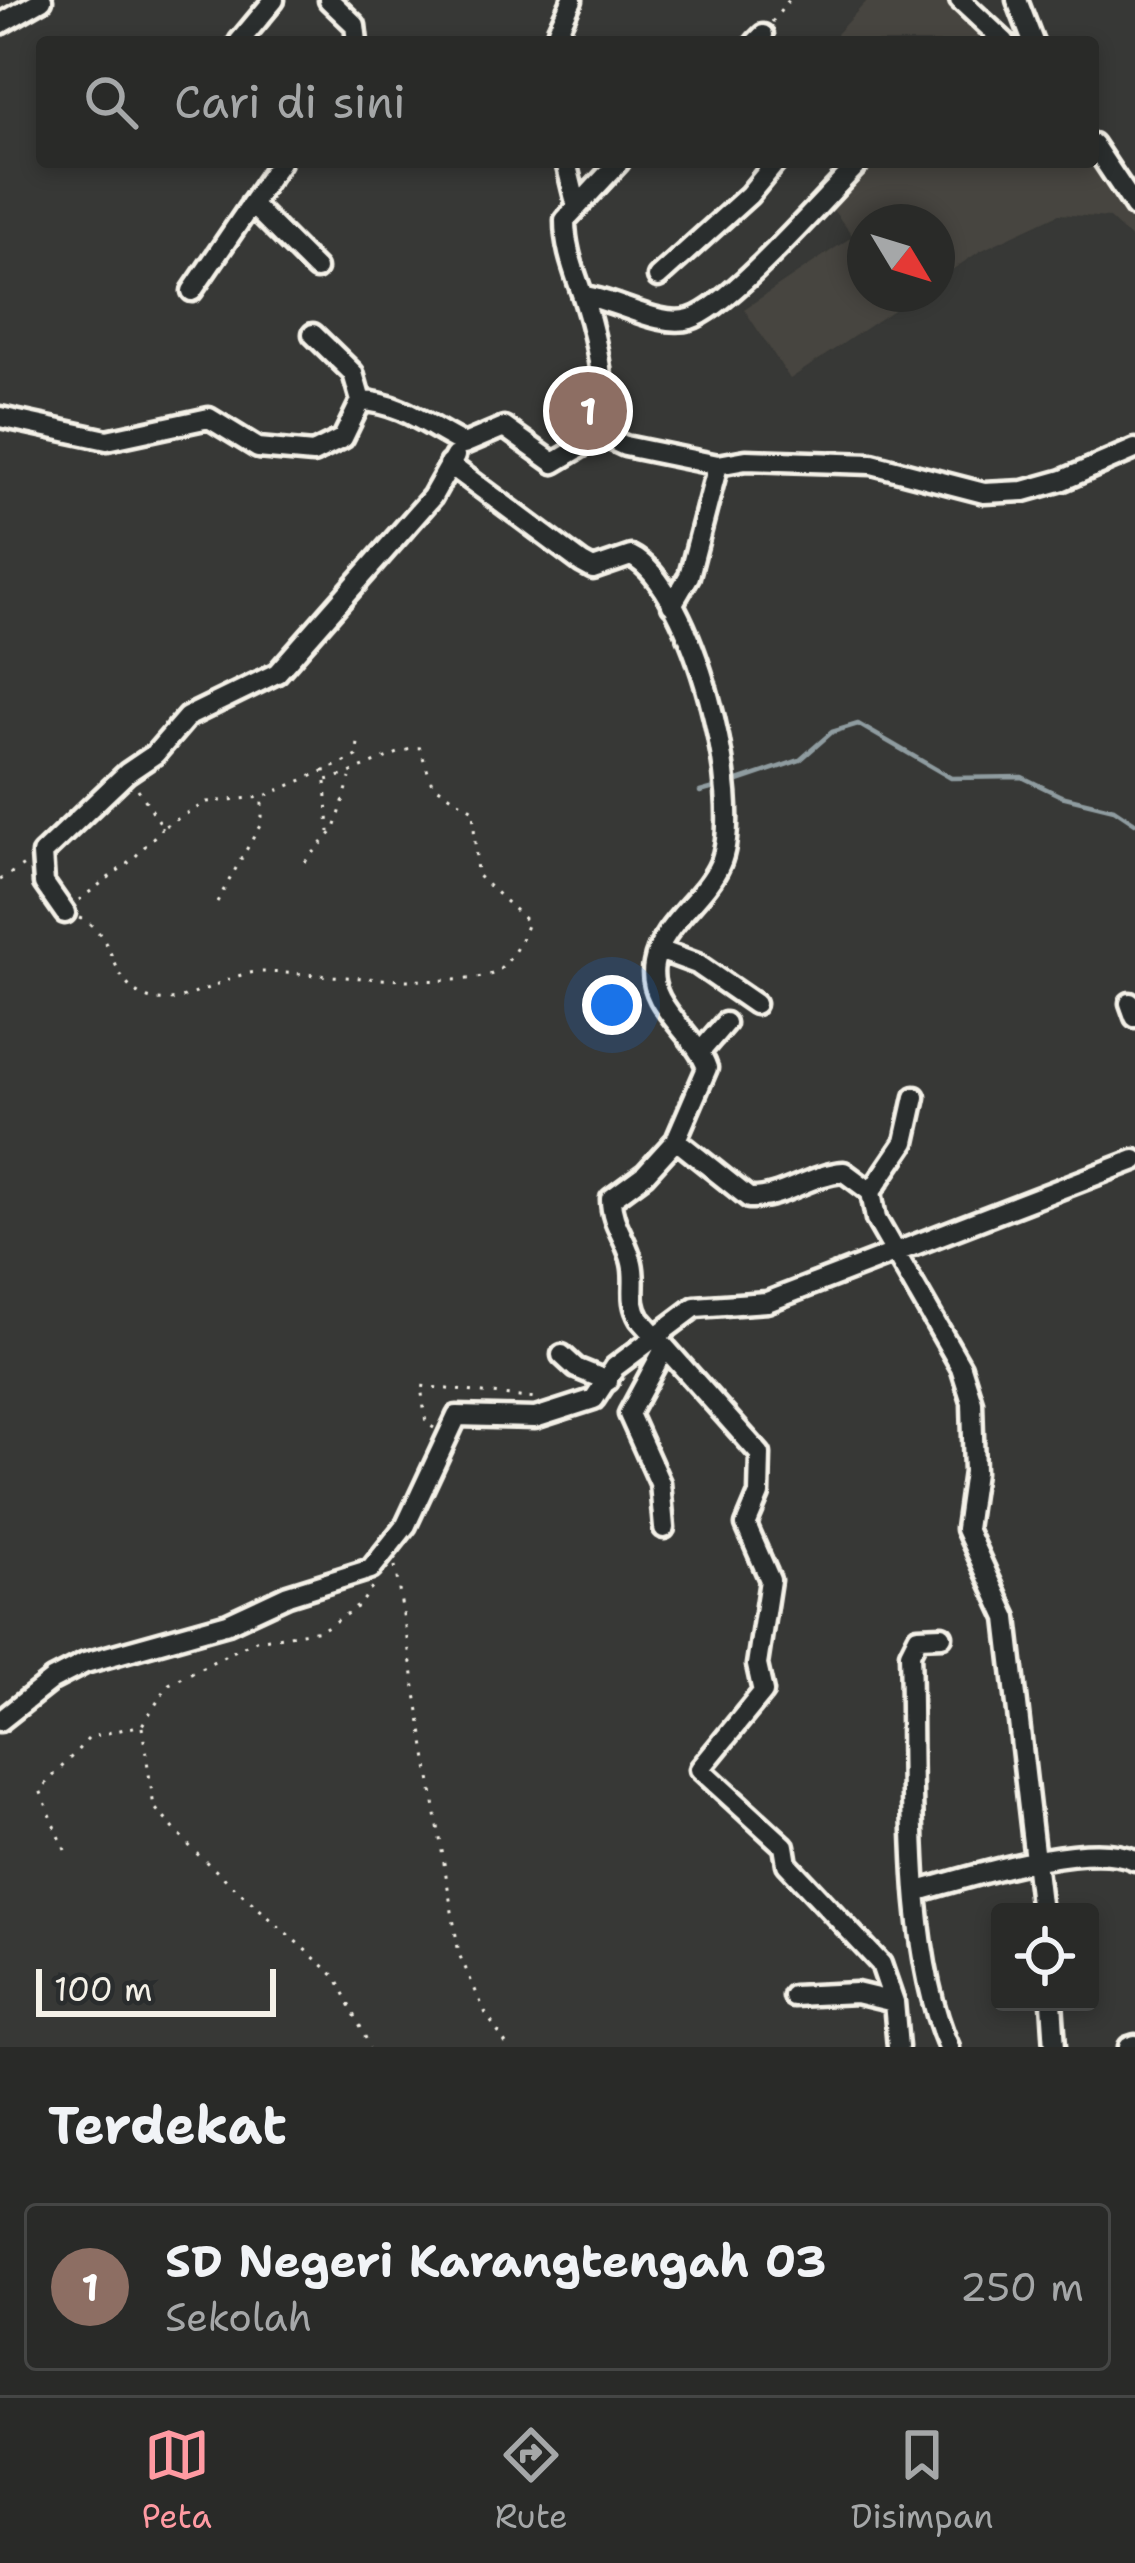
<!DOCTYPE html>
<html lang="id">
<head>
<meta charset="utf-8">
<style>
	body { margin:0; font-family:"Shantell Sans",sans-serif; background:#353634; color:#f1f3f6 }
	.controls { position:absolute; right:36px; bottom:36px; display:grid; overflow:hidden; border-radius:12px; box-shadow:0 6px 18px #0003 }
	.controls button { width:108px; height:108px; display:grid; place-items:center; padding:0; border:0; border-bottom:3px solid #454645; background:#292a28; color:#f1f3f6; font:60px sans-serif }
	.compass { position:absolute; left:847px; top:204px; width:108px; height:108px; border-radius:50%; background:#292a28; box-shadow:0 6px 18px #0003; rotate:128deg }
	.scale { position:absolute; left:36px; bottom:30px; width:240px; box-sizing:border-box; padding-left:12px; border:6px solid #f4f1e8; border-top:0; font-size:33px; line-height:42px; white-space:nowrap; color:#f4f1e8; -webkit-text-stroke:9px #2a2d2e; paint-order:stroke }
	.you { position:absolute; left:612px; top:1005px; width:42px; height:42px; margin:-30px; border:9px solid #fff; border-radius:50%; background:#1a73e8; box-shadow:0 0 0 18px #1a73e833 }
	.badge { display:grid; place-items:center; width:78px; height:78px; border-radius:50%; background:#ff9aa2; color:#fff; font-size:39px; font-weight:700 }
	.pin { position:absolute; translate:-50% -50%; border:6px solid #fff; box-shadow:0 3px 12px #0006 }
	.list { margin:0; padding:0; list-style:none }
	h2 { display:flex; justify-content:space-between; align-items:center; height:156px; margin:0; padding:0 48px; font-size:51px }
	h2 small { font-size:39px; font-weight:400; color:#a5a7a8 }
	.list li { display:grid; grid-template-columns:78px 1fr auto; gap:36px; align-items:center; box-sizing:border-box; height:168px; margin:0 24px 24px; padding:0 24px; border:3px solid #454645; border-radius:12px }
	.list b { display:block; font-size:45px; white-space:nowrap }
	.list p { margin:0; font-size:39px; white-space:nowrap; color:#a5a7a8 }
	.list em { font-size:39px; font-style:normal; color:#a5a7a8 }
	.icon { flex:none; width:66px; height:66px; fill:none; stroke:currentColor; stroke-width:2; stroke-linecap:round; stroke-linejoin:round }
	.map { position:relative; flex:none; width:1135px; height:2047px; overflow:hidden }
	.search { position:absolute; background:#292a28; box-shadow:0 6px 18px #0003; left:36px; right:36px; top:36px; height:132px; display:flex; align-items:center; gap:30px; box-sizing:border-box; padding:0 42px; border-radius:12px; color:#a5a7a8; font-size:45px }
	.sheet { height:348px; background:#292a28 }
	nav { display:flex; justify-content:space-around; align-items:center; box-sizing:border-box; height:168px; border-top:3px solid #454645; background:#292a28; font-size:33px; color:#a5a7a8 }
	nav a { display:grid; justify-items:center; gap:6px }
	nav .on { color:#ff9aa2 }
	.map>svg:first-child { display:block }
</style>
</head>
<body>
<div class="map">
<svg width="1135" height="2047" viewBox="0 0 1135 2047">
	<rect width="100%" height="100%" fill="#373836"/>
	<filter id="ink" filterUnits="userSpaceOnUse"><feTurbulence type="fractalNoise" baseFrequency=".00833" numOctaves="2"/><feDisplacementMap in="SourceGraphic" scale="24" xChannelSelector="R" yChannelSelector="G"/><feConvolveMatrix kernelMatrix="1 2 1 2 8 2 1 2 1" color-interpolation-filters="sRGB"/></filter>
	<g filter="url(#ink)">
		<path fill="#47453f" d="M868,0H975L1019,42H843L836,34Z
			M1093,136L1135,181V242L1109,218L1059,214L980,251L937,280V222H865V294H917L790,379L744,309L853,236L816,188L848,162H1093Z"/>
		<g fill="none" stroke-linecap="round" stroke-linejoin="round">
			<path stroke="#8f9ca0" stroke-width="4.5" d="M729,784L800,760L832,732L858,724L951,778L1022,777L1061,796L1114,809L1135,823
				M700,792L718,787"/>
			<defs>
				<path id="minor" d="M329,0L355,25L357,42
					M960,0L1005,42
					M1017,0L1033,42
					M0,24L42,0
					M239,42L274,0
					M563,42L558,30L572,0
					M756,42L763,35
					M1093,144L1135,207
					M566,162L576,203
					M251,204L316,269
					M658,277L749,195L776,162
					M192,291L280,162
					M583,296C615,299 659,328 690,319C729,308 827,195 860,162
					M313,334L353,373L361,401
					M0,417L107,440L209,418L258,448L313,453L343,438L361,401C400,402 430,427 464,444L504,427L554,463L601,435
					M601,435L625,446L718,465L746,460L872,464L984,493L1024,491L1063,480L1135,449
					M601,435C606,389 599,348 585,303C576,274 565,252 565,220L619,162
					M449,464L582,563L593,569L631,556C693,586 747,802 720,864C705,899 661,924 654,964C646,1006 695,1032 707,1068L676,1140L645,1174L611,1199C611,1224 627,1239 632,1263C637,1284 628,1299 640,1319L760,1454L759,1494L746,1525L770,1580L757,1665L763,1692L700,1769L784,1846L787,1864L881,1964L894,2002L898,2047
					M672,605L689,576L718,465
					M65,913L44,883L42,854L127,773L155,754L187,717L277,673L432,497L455,456
					M659,950L697,964L755,1004
					M1130,1003L1135,1017
					M701,1051L725,1023
					M915,1097L905,1142L871,1192L876,1219L961,1367L972,1402L974,1472L966,1529L1007,1618L1041,1912
					M676,1140L749,1198C781,1200 810,1174 844,1172L871,1192
					M663,1351L629,1414L660,1483L664,1528
					M562,1355L576,1368L608,1381
					M942,1636L918,1637L910,1653C914,1766 903,1947 949,2047
					M0,1721L52,1680L85,1663L228,1623L288,1595L371,1569L406,1525L457,1416L535,1418L594,1399L615,1367L695,1307L767,1302L1135,1160
					M919,1891C970,1877 1087,1838 1135,1860
					M793,1996L856,1993L894,2002
					M1052,2002L1055,2047
					M1129,2047L1135,2045"/>
			</defs>
			<use href="#minor" stroke="#f4f1e8" stroke-width="27"/>
			<path stroke="#f4f1e8" stroke-width="3" stroke-dasharray="3 9" stroke-linecap="butt" d="M772,22L789,0
				M326,782L329,832
				M138,789L163,827L207,802L262,797L345,762L357,756L358,741
				M305,862L335,829L350,778
				M0,880L24,865
				M79,900L132,860L163,827
				M217,902L262,822V799
				M79,918C117,932 109,987 148,998C187,1010 224,971 263,972C311,973 456,989 492,974C509,967 523,938 528,922L477,875L473,810L432,784L420,748C407,745 351,776 326,780L325,768
				M434,1428L426,1423L421,1386L537,1399
				M395,1566L459,1954L486,2014L508,2047
				M142,1727L154,1807L195,1852L337,1978L370,2047
				M65,1850L40,1790L90,1737L142,1725L169,1684L256,1640L322,1630L360,1605L372,1588"/>
			<use href="#minor" stroke="#2a2d2e" stroke-width="18"/>
		</g>
	</g>
</svg>
<div class="controls">
<button><svg class="icon" aria-label="locate" viewBox="0 0 24 24"><circle cx="12" cy="12" r="6"/><path d="M12 2v4M12 18v4M2 12h4M18 12h4"/></svg></button>
</div>
<svg class="compass" viewBox="-18 -18 36 36"><path d="M0-13l5 13h-10z" fill="#e53935"/><path d="M0 13l5-13h-10z" fill="#a5a7a8"/></svg>
<div class="scale">100 m</div>
<div class="you"></div>
<div class="pin badge" style="left:588px;top:411px;background:#8d6e63">1</div>
<div class="search"><svg class="icon" aria-label="search" viewBox="0 0 24 24"><circle cx="10" cy="10" r="6"/><path d="M15 15l6 6"/></svg>Cari di sini</div>
</div>
<section class="sheet">
<h2>Terdekat<small></small></h2>
<ul class="list">
<li><span class="badge" style="background:#8d6e63">1</span><div><b>SD Negeri Karangtengah 03</b><p>Sekolah</p></div><em>250 m</em></li>
</ul>
</section>
<nav>
<a class="on"><svg class="icon" aria-label="map" viewBox="0 0 24 24"><path d="M3 6l6-2 6 2 6-2v14l-6 2-6-2-6 2zM9 4v14M15 6v14"/></svg>Peta</a>
<a><svg class="icon" aria-label="directions" viewBox="0 0 24 24"><path d="M12 3l9 9-9 9-9-9zM9 14v-3h6M13 9l2 2-2 2"/></svg>Rute</a>
<a><svg class="icon" aria-label="saved" viewBox="0 0 24 24"><path d="M7 4h10v16l-5-4-5 4z"/></svg>Disimpan</a>
</nav>
</body>
</html>
